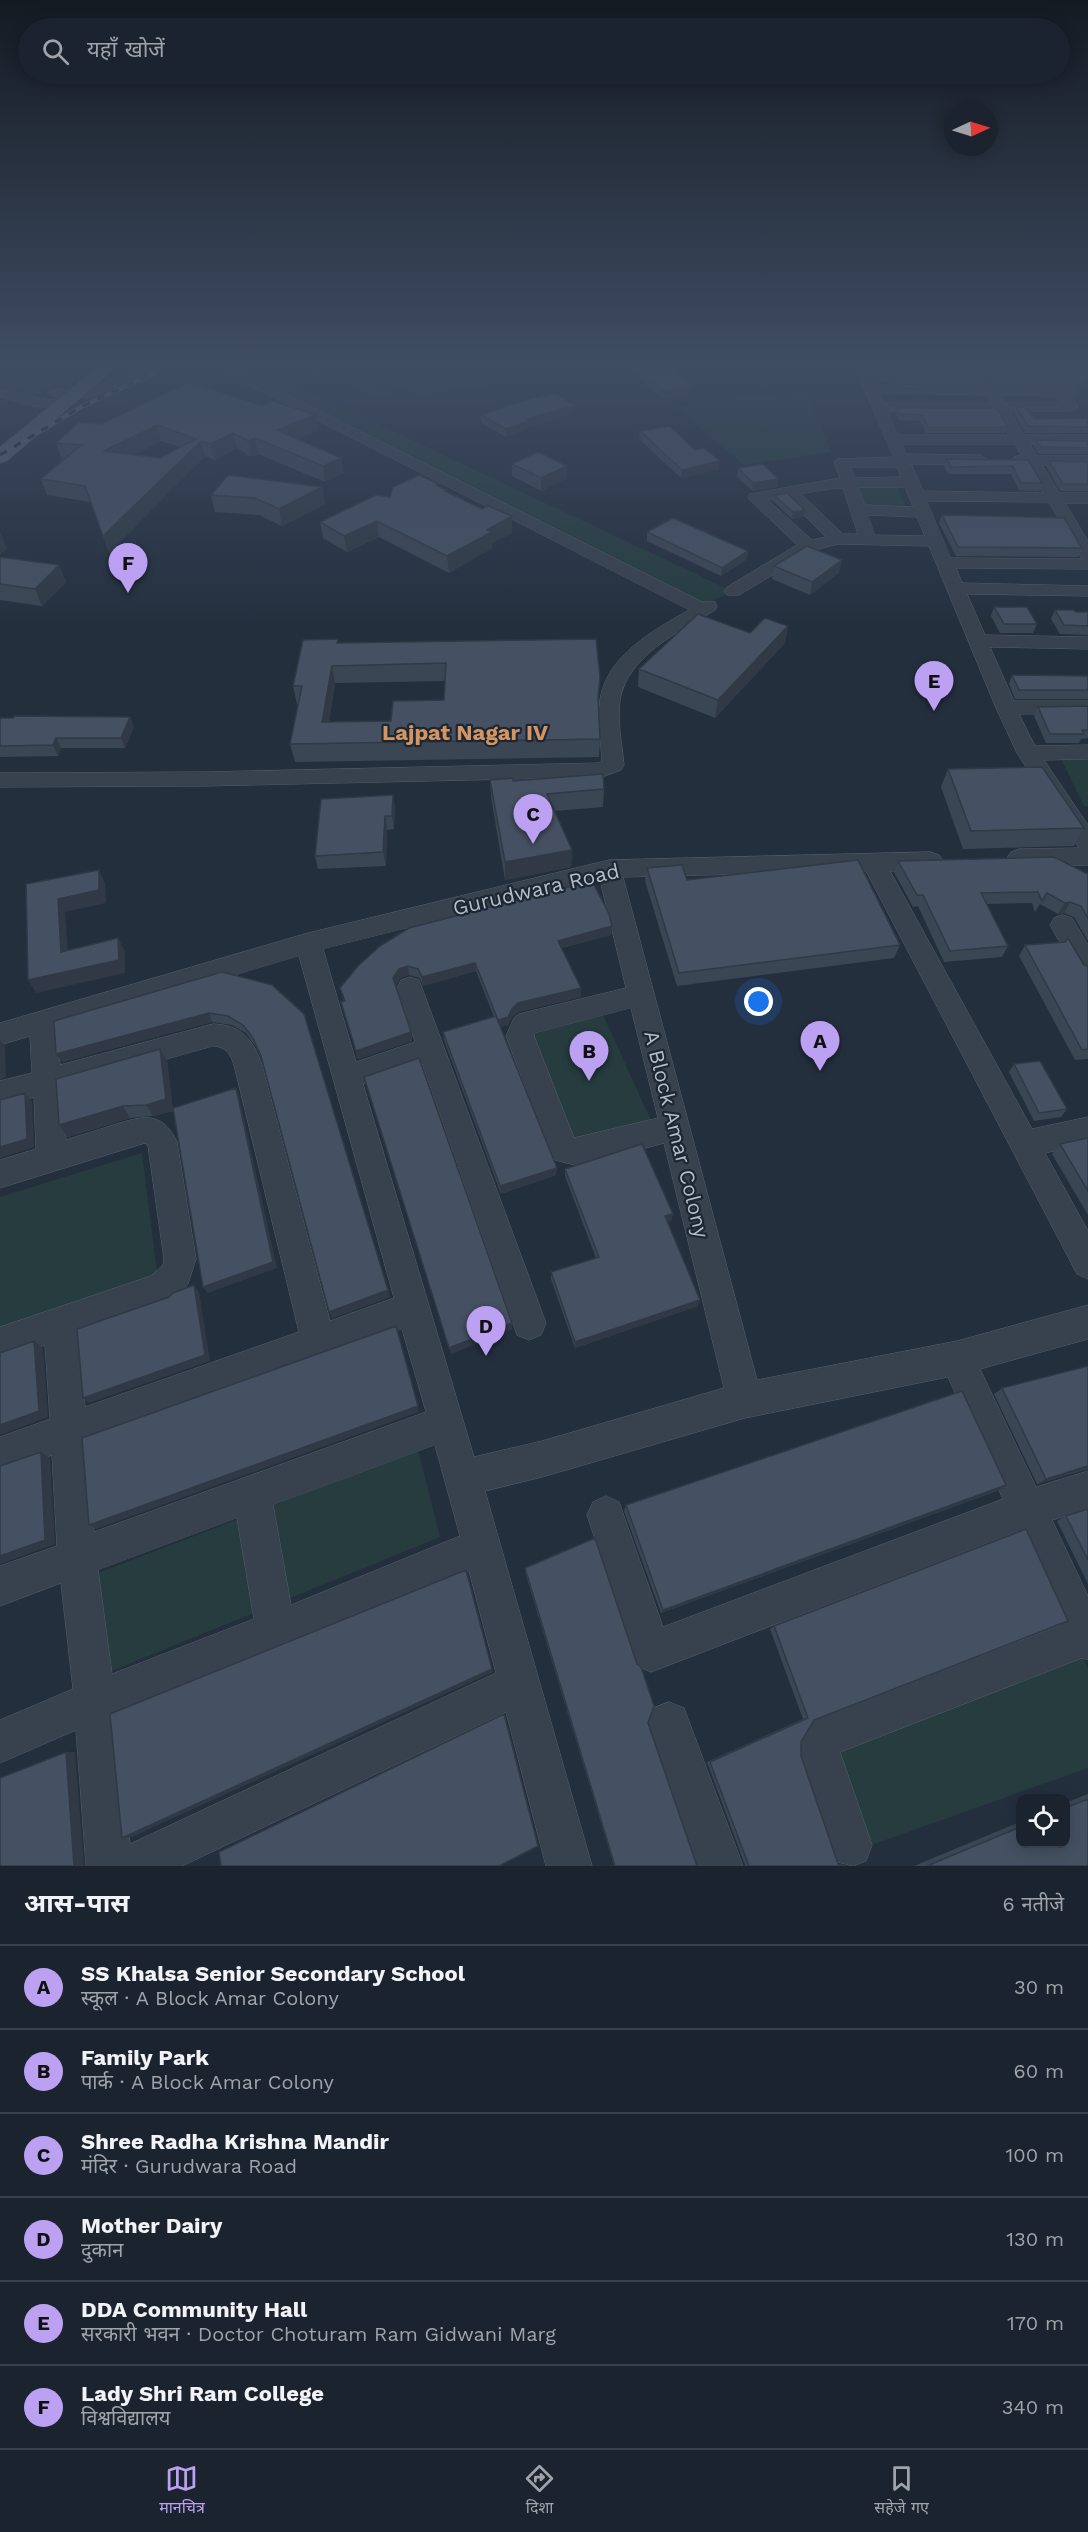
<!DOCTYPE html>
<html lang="hi">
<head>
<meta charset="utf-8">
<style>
	body { margin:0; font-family:"Work Sans","Noto Sans Devanagari",sans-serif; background:#242b36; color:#f1f3f6 }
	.controls { position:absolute; right:18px; bottom:18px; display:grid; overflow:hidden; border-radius:12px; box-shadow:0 3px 15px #0003 }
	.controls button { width:54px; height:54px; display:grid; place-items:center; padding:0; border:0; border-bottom:2px solid #39404a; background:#1b232e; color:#f1f3f6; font:30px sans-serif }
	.compass { position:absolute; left:944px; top:102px; width:54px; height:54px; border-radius:50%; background:#1b232e; box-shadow:0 3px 15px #0003; rotate:86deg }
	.you { position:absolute; left:759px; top:1002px; width:21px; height:21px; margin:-15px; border:4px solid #fff; border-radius:50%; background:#1a73e8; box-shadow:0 0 0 9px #1a73e833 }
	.badge { display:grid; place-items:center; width:39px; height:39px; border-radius:50%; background:#bca0f2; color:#111; font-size:20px; font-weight:700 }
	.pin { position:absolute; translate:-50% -50px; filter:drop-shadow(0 2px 3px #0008) }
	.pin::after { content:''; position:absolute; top:32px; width:21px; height:18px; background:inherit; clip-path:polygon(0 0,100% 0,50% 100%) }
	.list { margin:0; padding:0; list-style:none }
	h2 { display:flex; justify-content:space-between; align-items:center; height:78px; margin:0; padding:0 24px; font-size:26px }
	h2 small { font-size:20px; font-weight:400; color:#a0a4aa }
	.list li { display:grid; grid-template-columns:39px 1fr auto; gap:18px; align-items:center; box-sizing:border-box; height:84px; padding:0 24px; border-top:2px solid #39404a }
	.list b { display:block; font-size:22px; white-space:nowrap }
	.list p { margin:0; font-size:20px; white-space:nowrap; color:#a0a4aa }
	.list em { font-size:20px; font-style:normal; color:#a0a4aa }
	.icon { flex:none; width:33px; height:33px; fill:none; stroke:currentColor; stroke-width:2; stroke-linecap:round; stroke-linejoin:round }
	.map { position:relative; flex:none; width:1088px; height:1866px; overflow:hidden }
	.search { position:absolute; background:#1b232e; box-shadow:0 3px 15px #0003; left:18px; right:18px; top:18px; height:66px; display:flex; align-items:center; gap:15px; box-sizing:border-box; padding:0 21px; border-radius:33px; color:#a0a4aa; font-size:22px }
	.sheet { height:582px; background:#1b232e }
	nav { display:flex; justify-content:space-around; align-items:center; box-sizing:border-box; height:84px; border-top:2px solid #39404a; background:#1b232e; font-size:16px; color:#a0a4aa }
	nav a { display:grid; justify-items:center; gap:3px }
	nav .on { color:#bca0f2 }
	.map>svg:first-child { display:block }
</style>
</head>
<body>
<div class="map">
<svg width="1088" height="1866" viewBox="0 0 1088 1866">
	<rect width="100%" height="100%" fill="#242f3e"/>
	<path fill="#263c3f" d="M0,366H75L39,396L0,387Z
		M230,366H254L732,591L705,605Z
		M393,366H574L420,398L376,375L390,370Z
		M368,379L397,393L379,400L350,385Z
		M807,392L831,452L744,465L676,407L737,397Z
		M856,485L897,486L906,508L864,507Z
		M1061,759L1088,760V806H1084Z
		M602,1013L654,1127L573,1152L526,1035Z
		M142,1153L158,1280L0,1333V1197Z
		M418,1450L440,1537L99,1676L93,1575Z
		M1083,1658L1088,1669V1768L863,1848L828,1743Z"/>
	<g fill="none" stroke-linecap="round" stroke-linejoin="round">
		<defs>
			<path id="minor" d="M143,366H161L89,398L54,397L47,393L54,389L87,390Z
				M212,366H229L702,602H715L717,606L715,610C680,631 627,656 620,700C617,721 622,744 624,765L621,770L602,777L205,786L0,787V773L205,772L599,763L602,761C601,742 597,720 600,700C606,656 654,630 689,610Z
				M855,366H869L877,385L981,387L969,366H983L995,387L1057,388L1067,391L1078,407L1071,411H1010L1024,435H1088V445L1030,444L1037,456H1088V466L1042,465L1059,493H1088V503H1065L1088,541V569L956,568L962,583L1088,586V596L967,594L985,635L1088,637V649L990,647L1014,701H1088V713L1019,714L1035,746L1088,745V759L1044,760L1088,825V865L1019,867L1011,864L1007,858L1011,852L1019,849L1079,848L1017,753L996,708L929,546L838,544L814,550L739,595H727L724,591L727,587L797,545L750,500L748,497L750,494L840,478L834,462L837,459L893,457ZM881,393L986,395L991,403H885ZM1000,395L1055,396L1061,403H1005ZM888,411H996L1009,435H898ZM902,444H1015L1021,455L1014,457L1011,460L1014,463L1027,465L1043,493L923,491L911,464L980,465L988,460L980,455L907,454ZM851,467H897L901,477L855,478ZM859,487H905L913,507L865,505ZM836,488H843L858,534H843L801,494ZM786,497L826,537L812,540L768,500ZM927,501L1049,502L1082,559L951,558ZM868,515L917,517L925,536L875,535Z
				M0,389L43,399L66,400L73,404C61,416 16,401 0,397Z
				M931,852L939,855L943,861L939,867L931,870L890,871L1032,1129L1088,1117V1143L1045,1153L1088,1231V1279L1077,1274L866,871L623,877L757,1380L957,1341L1088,1305V1339L980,1369L1036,1487L1088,1471V1509L1052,1520L1088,1596V1660L1082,1658L840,1752L872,1845L866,1861L853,1866L834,1861L798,1756V1745L810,1722L1061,1625L1018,1531L651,1672L637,1666L587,1515L593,1502L606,1496L619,1502L663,1627L1003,1499L948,1377L745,1418L542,1477L485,1491L592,1866H546L506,1712L182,1866H86L76,1730L0,1763V1720L73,1689L61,1583L0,1606V1566L57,1546L52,1455L0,1473V1437L50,1419L45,1345L0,1361V1327L151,1276L163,1265L164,1259L148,1146L145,1143L0,1188V1160L36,1149L34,1097L0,1107V1081L32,1073L30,1036L0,1045V1023L308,933L609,860ZM600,880L626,988L519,1014L514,1018L506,1036L547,1145L555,1160L579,1166L664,1143L724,1388L542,1441L474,1457L363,1084L422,1063L517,1335L529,1340L541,1335L546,1323L419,980L410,977L401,980L397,988L415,1042L356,1062L323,949ZM299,956L394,1298L330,1321L262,1065C253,1039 241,1025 213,1024L60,1065L57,1028ZM631,1008L658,1118L574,1138L534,1036L535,1033ZM213,1046C226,1047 230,1053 234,1065L299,1332L85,1407L79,1334L173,1301L188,1284L196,1259L177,1142C161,1108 140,1117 110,1126C96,1131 81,1135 66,1140L62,1089ZM402,1329L426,1412L94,1532L87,1442ZM435,1445L460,1536L291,1605L273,1505ZM237,1518L254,1619L112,1674L98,1570ZM469,1571L496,1673L130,1844L117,1713L276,1651Z
				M1063,915L1072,918L1088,945V978L1079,975L1050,925L1054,918Z
				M669,1702L684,1708L743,1866H697L648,1723L654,1708Z"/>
			<path id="major" d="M99,366H118L7,461L0,463V447Z"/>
		</defs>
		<use href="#minor" stroke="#565f6c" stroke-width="1"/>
		<use href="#major" stroke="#414a57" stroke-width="1"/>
		<use href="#minor" fill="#38414e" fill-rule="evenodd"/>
		<use href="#major" fill="#56606e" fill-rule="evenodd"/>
		<defs>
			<path id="rail" d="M0,455L81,407L169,366"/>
		</defs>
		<use href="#rail" stroke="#5a6575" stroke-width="4.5"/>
		<use href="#rail" stroke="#1d2633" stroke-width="3" stroke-dasharray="8" stroke-linecap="butt"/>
	</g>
	<path fill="#3b4654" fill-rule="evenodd" d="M302,366H358L316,377Z
		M628,366H669L692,386L691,394L664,399L640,380V377Z
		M819,366H854L853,367L820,368Z
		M870,366H978L981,371L977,385L879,383Z
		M984,366H1085L1088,368V366V387L1074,398L1069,390L1062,387L996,385Z
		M1016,407L1034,419L1088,418V433H1025L1014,413Z
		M896,408L1007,427L1005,433H926L920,421L899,420L895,413Z
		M574,414L528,427V429L506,437L482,423L481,415Z
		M101,424L319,430L297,439L344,473L325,482L258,454L251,457L237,448L215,460L205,456L109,553L91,502L47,495L41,479L64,459H62L56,443ZM161,441L180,447L160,458L133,455Z
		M640,431L695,450L719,469L681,478L639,439Z
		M1036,440L1088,441V454H1038L1034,446Z
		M947,459L1028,460L1042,483L1039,491L1019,490L1011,474H948L944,467Z
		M1049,461L1088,462V491H1060L1047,467Z
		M512,464L567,478L541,491L512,476Z
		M738,468L778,479L777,487L752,491L737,477Z
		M439,486L447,490L448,493L512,533L492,543V548L449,573L379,537L347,552L323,538L320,522L390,497Z
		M322,487L325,504L282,526L259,515L215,512L211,495Z
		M774,495L805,510L803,517L792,519L773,501Z
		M942,515L1082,548L1078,557L956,556L939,523Z
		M647,532L748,551L746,560L721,576L647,541Z
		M0,557L59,565L66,582L42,606L0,600Z
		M774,566L839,573L810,595L772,579Z
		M994,607L1037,624L1033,633H1000L991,616Z
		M1055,610L1076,612H1088V635L1060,634L1051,619Z
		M788,626L785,643L715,718L638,687L639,669L750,633Z
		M339,643L600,677L598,704L600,739L599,757L295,762L290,744L299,704H297L293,686ZM445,681L444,700L391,721L329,722L335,683Z
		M1012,675L1088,676V699H1015L1009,684Z
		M1088,706V738L1081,739L1079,743H1046L1034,716L1038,707Z
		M130,717L134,727L125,748H61L58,756L0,757V718Z
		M948,769L1084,828L1074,846L963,849L941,787Z
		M490,780L604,789L603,807L555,811L572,850L571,867L505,880L491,797Z
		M393,795L395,809L394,829L387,830L386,866L318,869L315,856Z
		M898,861L1088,874V941L1074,917L1064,913L1058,914L1040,904L1035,912L1032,903L987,904L1008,946L1002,957L944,962L918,906L913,907L894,872Z
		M647,868L687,880L900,945L894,958L677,986L645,881Z
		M611,935L562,948L581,988V997L518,1012L512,1017L508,1025L500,1027L556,1175L501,1194L444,1040L443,1032L494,1017L476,971L423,986L420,978L409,975L400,978L396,986L411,1032L412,1041L358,1059L341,1002L344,1001L340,988L358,966Z
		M1025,945L1088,966V1059L1075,1060L1019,956Z
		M222,972L390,1297L332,1318L261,1058L256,1047L246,1033L232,1025L212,1022L62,1062Z
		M160,1049L167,1061L173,1111L153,1116L130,1118L68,1137L59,1125Z
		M1014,1064L1067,1109L1061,1117L1034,1121L1009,1072Z
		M364,1077L512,1329L451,1354Z
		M1088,1138V1215L1052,1154L1060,1144Z
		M565,1169L673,1214L671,1221L667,1222L698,1306L575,1348L551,1279V1272L596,1258L565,1176Z
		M1088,1366V1469L1037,1484L994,1394L1002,1388Z
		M1006,1485L997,1491L661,1613L624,1511L626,1505Z
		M1088,1509V1584L1057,1521L1066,1516Z
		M525,1568L648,1723L697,1866H614L525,1572Z
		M774,1626L814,1720L801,1742V1756L838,1864L845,1866H745V1865L707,1762L803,1719L770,1629Z
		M1088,1794V1866H914L1020,1822V1844H1065V1803Z"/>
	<path fill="#303945" d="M314,366H358L316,377Z
		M1088,378V387L1074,398L1080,384Z
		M692,386L691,394L664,399V391Z
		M574,406V414L528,427V429L506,437V429L526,419Z
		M316,415L319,430L280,446L277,430Z
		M157,425L161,441L109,467L104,451Z
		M233,433L237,448L215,460L211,444Z
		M255,438L258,454L251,457L248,441Z
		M201,441L205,456L109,553L103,536Z
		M341,458L344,473L325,482L323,466Z
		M720,461L719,469L681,478L682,470Z
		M567,466V478L541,491V478Z
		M778,479L777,487L752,491L753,483Z
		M322,487L325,504L282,526L279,509Z
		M805,510L803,517L792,519L793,512Z
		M512,516V533L492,543V548L449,573L447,556L487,530Z
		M377,521L379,537L347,552L344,536Z
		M0,532L7,549L0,555Z
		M748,551L746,560L721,576L722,568Z
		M842,560L839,573L810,595L812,582Z
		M59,565L66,582L42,606L35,589Z
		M788,626L785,643L715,718L718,700Z
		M332,666L335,683L326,740L322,722Z
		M130,717L134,727L125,748L121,738Z
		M56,738L61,748L58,756L53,745Z
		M393,795L395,809L394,829L392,816Z
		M385,816L387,830L386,866L383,852Z
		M572,850L571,867L505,880V862Z
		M99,870L105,883L106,903L65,912L69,964L61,952L58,899Z
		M1070,902L1064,913L1058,914L1065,903Z
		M612,926L611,935L558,949V941Z
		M118,938L125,951V973L36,993L28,980Z
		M475,963L476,971L423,986L422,977Z
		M408,966L409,975L400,978L395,987L393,978L399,969Z
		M581,988V997L518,1012L512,1017L508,1025L498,1028V1020L518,1003Z
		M209,1013L212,1022L62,1062L56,1054Z
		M306,1023L390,1297L332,1318L329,1312Z
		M411,1032L412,1041L358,1059L356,1051Z
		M0,1040L5,1046L6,1077L0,1080Z
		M160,1049L167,1061L173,1111L153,1116L146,1105Z
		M236,1088L239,1096L277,1268L208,1293L203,1287Z
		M25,1093L32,1102L34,1147L0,1158V1147Z
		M123,1106L130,1118L68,1137L59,1125Z
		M557,1168L556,1175L501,1194L500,1186Z
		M673,1214L671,1221L663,1224L665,1216Z
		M194,1285L199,1292L210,1361L89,1403L83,1398Z
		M700,1300L698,1306L575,1348V1342Z
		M512,1323V1329L451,1354L449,1348Z
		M398,1333L419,1412L96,1529L89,1525Z
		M34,1341L43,1348L48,1417L0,1435V1425Z
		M41,1452L50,1458L55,1544L0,1564V1556Z
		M1088,1466V1468L1037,1484L1046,1479Z
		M1006,1485L997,1491L661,1613L663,1610Z
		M466,1570L493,1672L132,1837L122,1838Z
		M66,1752H75L84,1866H74Z"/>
	<path fill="#455162" stroke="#303945" stroke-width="1.5" fill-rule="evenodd" d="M636,366H669L692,386L664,391L640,372H643Z
		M880,366H978L981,371L882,369Z
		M997,366H1085L1086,368H1088V378L1080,384L1074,376L1067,373L1001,371Z
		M190,382L262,406L272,401L316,415L277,430L341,458L323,466L255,438L248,441L233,433L211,444L201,441L103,536L85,486L41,479L81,445L56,443L79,422L101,424ZM157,425L196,439L160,458L104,451Z
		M555,393L574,406L526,419L528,421L506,429L481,415L513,404Z
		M1016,407H1026L1034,419L1088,418V427L1028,426Z
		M896,408H997L1007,427H928L922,415L900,414Z
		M670,426L695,450L704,448L720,461L682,470L640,431Z
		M1036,440L1088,441V448L1041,447Z
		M538,452L567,466L541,478L512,464Z
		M947,459L1028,460L1042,483H1021L1013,466L951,467Z
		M1049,461L1088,462V484H1063Z
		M763,464L778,479L753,483L738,468Z
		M228,475L322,487L279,509L255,498L211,495Z
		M419,475L439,484L436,485L447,490L445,491L482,509L488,506L512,516L487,530L492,532L447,556L377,521L344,536L320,522L376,495L390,497L393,487Z
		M787,493L805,510L793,512L774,495Z
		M942,515L1064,518L1082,548L958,547Z
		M673,518L748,551L722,568L647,532Z
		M807,546L842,560L812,582L774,566Z
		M0,557L59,565L35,589L0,584Z
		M994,607H1027L1037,624H1004Z
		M1055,610H1074L1076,612H1088V626L1064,625Z
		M698,614L750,633L765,618L788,626L718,700L639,669Z
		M338,639L337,643L596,639L600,677L598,698L600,739L290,744L302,686H293L303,640ZM446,663L444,700L393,701L391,721L322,722L332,666Z
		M1012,675L1088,676V690H1019Z
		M1088,706V730H1082L1084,734H1050L1038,707Z
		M14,716L130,717L121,738H56L53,745L0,746V718H13Z
		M1042,767L1084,828L971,831L948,769Z
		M603,774L604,789L547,794L572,850L505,862L490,780L513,778V781Z
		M393,795L392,816H385L383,852L315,856L321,799Z
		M1054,857L1088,874V918L1081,906L1070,902L1065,903L1047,893L1042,901L1038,892L981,893L1008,946L950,951L923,895H917L898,861Z
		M858,860L900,945L679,973L647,868L682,865L687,880Z
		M99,870V890L58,899L61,952L118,938L119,960L28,980L26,884Z
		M592,881L609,914L612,926L558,941L581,988L518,1003L512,1009L508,1017L498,1020L475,963L422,977L418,969L408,966L399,969L393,978L411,1032L356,1051L341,1002L345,1001L340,988L358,966L380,946L409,928Z
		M1068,938L1084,965L1088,966V1049L1082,1050L1025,945L1065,942Z
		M222,972L272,985L304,1014L388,1290L329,1312L261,1056L253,1038L243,1025L228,1016L209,1013L56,1054L54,1021Z
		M496,1016L557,1168L500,1186L443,1032Z
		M160,1049L166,1099L146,1105L123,1106L59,1125L56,1079Z
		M419,1058L512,1323L449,1348L364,1077Z
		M1040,1061L1067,1109L1039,1113L1014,1064Z
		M236,1088L273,1262L203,1287L173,1108Z
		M25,1093L27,1139L0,1147V1100Z
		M1088,1138V1191L1060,1144Z
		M642,1144L673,1214L665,1216L700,1300L575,1342L551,1272L599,1257L565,1169Z
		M194,1285L205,1355L83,1398L77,1329L169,1297L173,1293Z
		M396,1326L418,1406L89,1525L82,1438Z
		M34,1341L39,1411L0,1425V1353Z
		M1088,1366V1466L1046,1479L1002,1388Z
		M962,1391L1006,1485L663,1610L626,1505Z
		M41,1452L45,1540L0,1556V1466Z
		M1088,1509V1560L1066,1516Z
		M1026,1529L1068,1621L814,1720L801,1742V1756L838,1864L845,1866H749L710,1762L808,1718L774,1626Z
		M595,1538L637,1664L641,1667L654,1706L648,1723L697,1866H615L525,1568Z
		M466,1570L492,1669L122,1838L110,1714Z
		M504,1714L538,1846L499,1866H221L219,1852Z
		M66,1752L74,1866H0V1778Z
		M1088,1799V1866H927L1020,1827V1844H1065V1808Z"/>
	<linearGradient id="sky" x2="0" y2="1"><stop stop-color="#141a22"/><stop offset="0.58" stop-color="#3f4d63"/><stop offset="1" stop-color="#3f4d63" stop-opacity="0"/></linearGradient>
	<rect width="1088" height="627" fill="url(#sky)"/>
	<g text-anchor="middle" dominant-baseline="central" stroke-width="4.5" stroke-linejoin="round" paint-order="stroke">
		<g font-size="21" fill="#b4bcc9" stroke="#1d2633">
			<text transform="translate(536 889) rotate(-13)">Gurudwara Road</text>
			<text transform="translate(677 1134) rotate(76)">A Block Amar Colony</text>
		</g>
		<g font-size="22" font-weight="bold" fill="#d59563" stroke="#1d2633">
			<text x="465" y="732">Lajpat Nagar IV</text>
		</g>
	</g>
</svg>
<div class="controls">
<button><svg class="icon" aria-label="locate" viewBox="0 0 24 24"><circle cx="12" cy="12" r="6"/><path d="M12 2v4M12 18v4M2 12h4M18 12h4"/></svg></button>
</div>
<svg class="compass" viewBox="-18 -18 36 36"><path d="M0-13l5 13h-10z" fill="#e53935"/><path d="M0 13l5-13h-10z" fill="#a0a4aa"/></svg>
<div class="you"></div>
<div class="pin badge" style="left:820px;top:1071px">A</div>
<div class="pin badge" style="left:589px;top:1081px">B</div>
<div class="pin badge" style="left:533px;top:844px">C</div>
<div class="pin badge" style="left:486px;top:1356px">D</div>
<div class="pin badge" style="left:934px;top:711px">E</div>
<div class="pin badge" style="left:128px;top:593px">F</div>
<div class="search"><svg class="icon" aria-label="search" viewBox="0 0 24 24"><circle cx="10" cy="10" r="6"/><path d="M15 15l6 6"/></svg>यहाँ खोजें</div>
</div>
<section class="sheet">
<h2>आस-पास<small>6 नतीजे</small></h2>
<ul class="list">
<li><span class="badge">A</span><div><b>SS Khalsa Senior Secondary School</b><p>स्कूल · A Block Amar Colony</p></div><em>30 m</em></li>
<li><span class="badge">B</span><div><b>Family Park</b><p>पार्क · A Block Amar Colony</p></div><em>60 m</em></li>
<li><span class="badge">C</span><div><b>Shree Radha Krishna Mandir</b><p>मंदिर · Gurudwara Road</p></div><em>100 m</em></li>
<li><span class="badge">D</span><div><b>Mother Dairy</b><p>दुकान</p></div><em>130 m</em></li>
<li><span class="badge">E</span><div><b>DDA Community Hall</b><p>सरकारी भवन · Doctor Choturam Ram Gidwani Marg</p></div><em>170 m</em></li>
<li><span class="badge">F</span><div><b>Lady Shri Ram College</b><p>विश्वविद्यालय</p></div><em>340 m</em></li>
</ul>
</section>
<nav>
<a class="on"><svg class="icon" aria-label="map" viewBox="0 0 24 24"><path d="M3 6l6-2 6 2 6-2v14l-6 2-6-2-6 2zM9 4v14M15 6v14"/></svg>मानचित्र</a>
<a><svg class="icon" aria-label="directions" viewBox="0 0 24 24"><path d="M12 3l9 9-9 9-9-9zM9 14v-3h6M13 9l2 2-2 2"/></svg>दिशा</a>
<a><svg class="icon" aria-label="saved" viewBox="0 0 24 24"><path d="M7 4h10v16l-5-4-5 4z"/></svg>सहेजे गए</a>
</nav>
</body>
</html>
